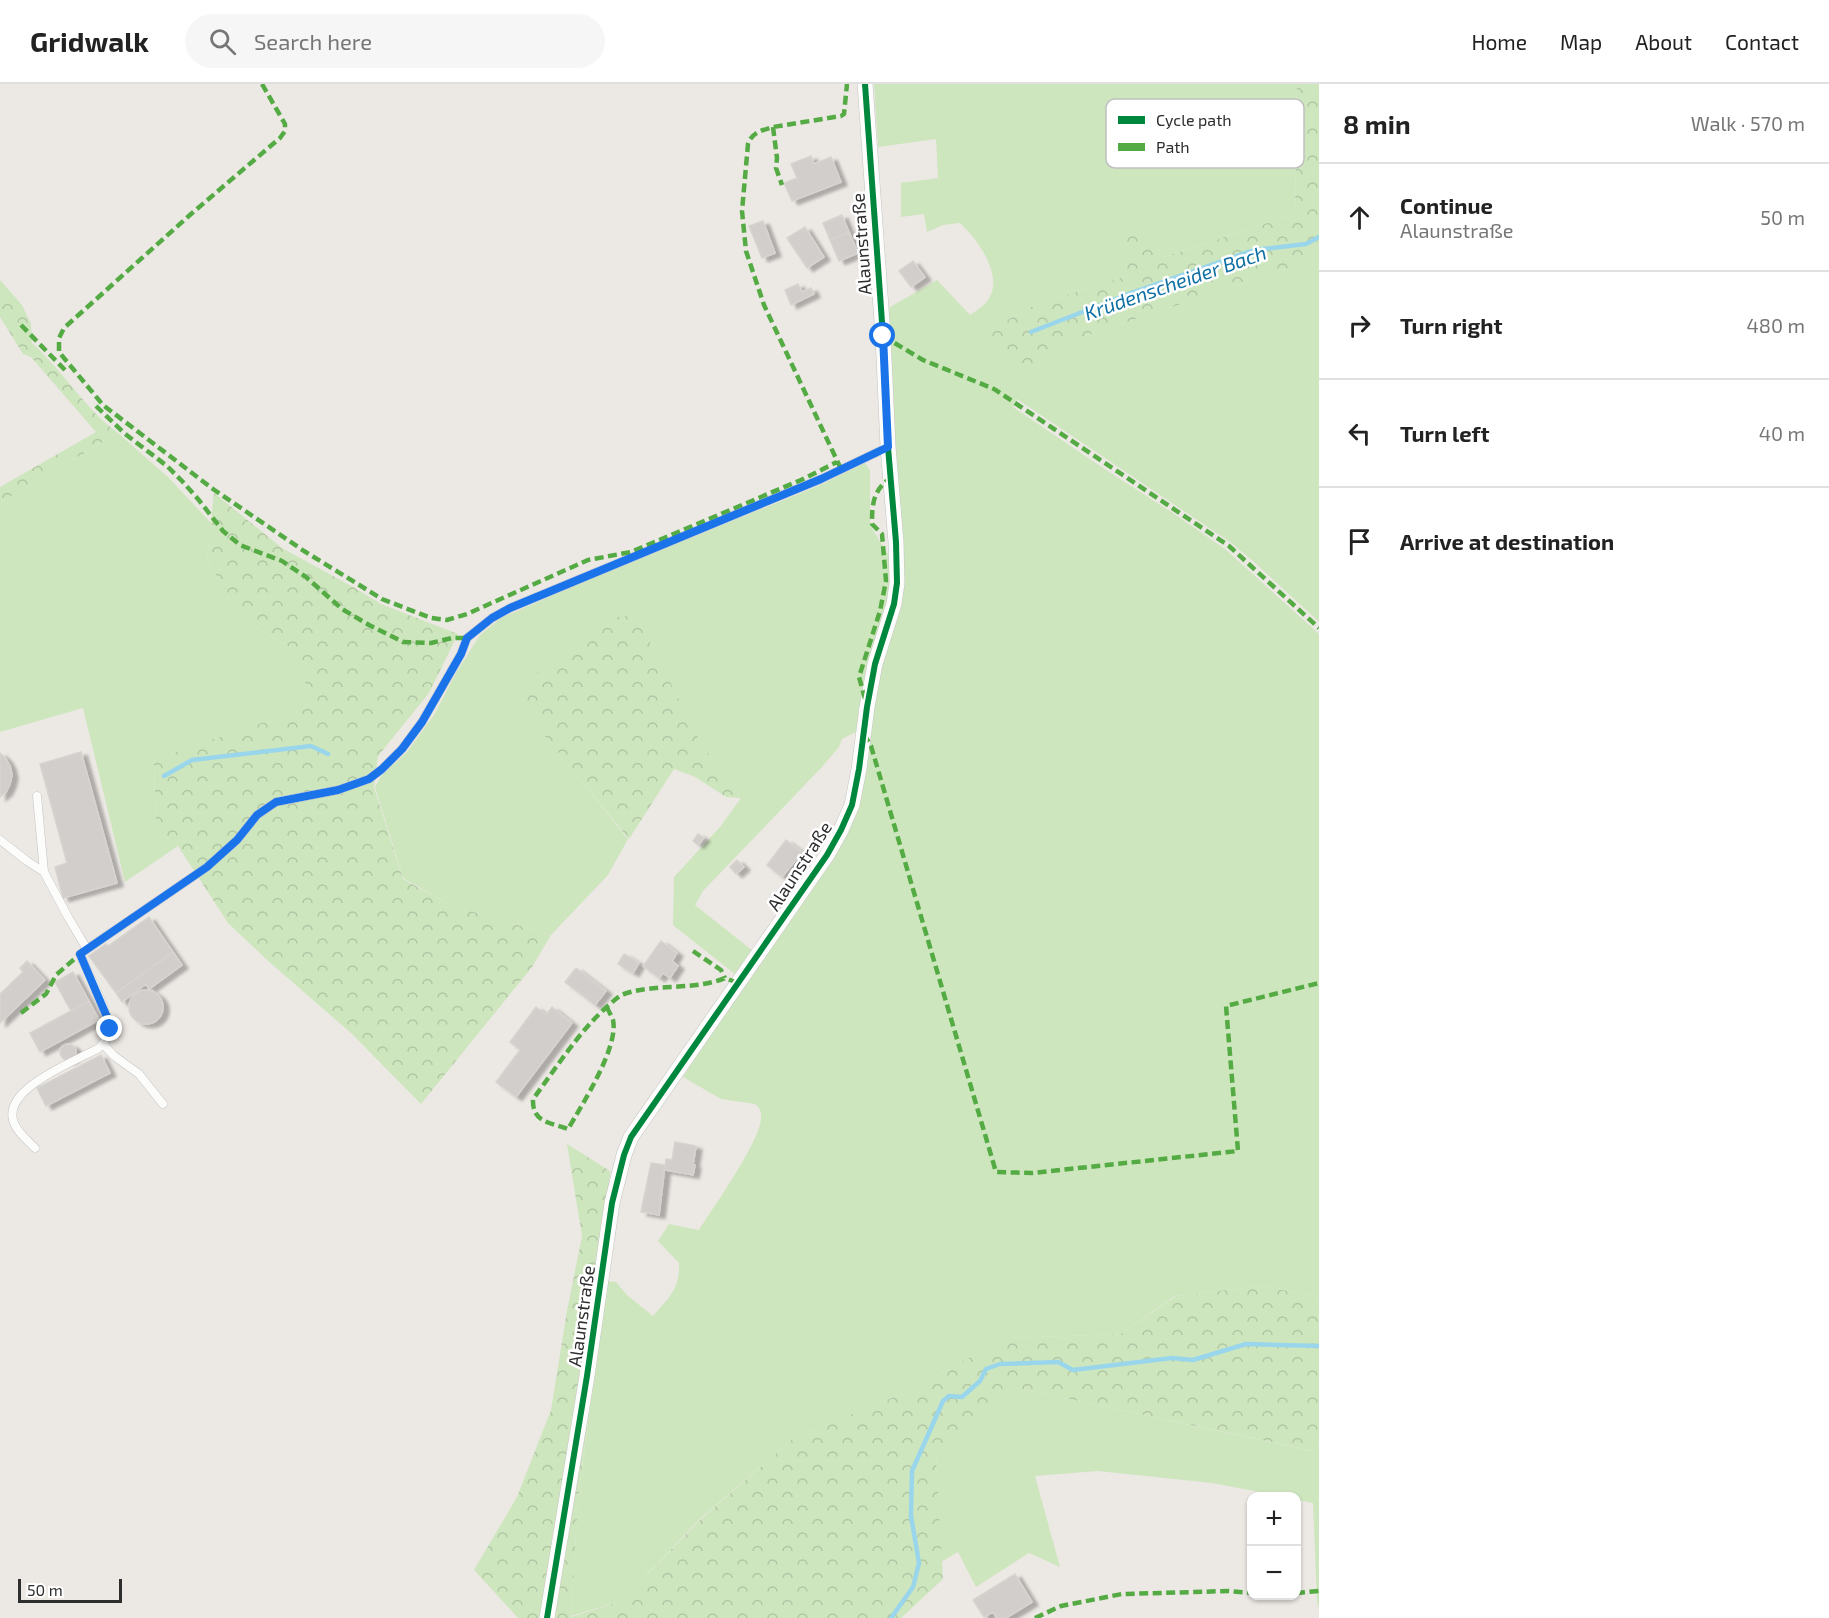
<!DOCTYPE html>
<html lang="en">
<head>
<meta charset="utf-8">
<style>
	body { margin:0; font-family:"Exo 2",sans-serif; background:#f6f6f6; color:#222 }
	.controls { position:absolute; right:18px; bottom:18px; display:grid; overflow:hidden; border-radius:12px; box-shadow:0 2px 4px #0004 }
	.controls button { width:54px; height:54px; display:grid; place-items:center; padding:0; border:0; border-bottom:2px solid #e0e0e0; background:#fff; color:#222; font:30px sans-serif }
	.scale { position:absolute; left:18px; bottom:15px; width:104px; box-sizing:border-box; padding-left:6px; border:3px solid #2e2e2e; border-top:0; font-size:16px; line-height:21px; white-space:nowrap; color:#2e2e2e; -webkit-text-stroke:4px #fff; paint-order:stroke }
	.stop { position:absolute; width:18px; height:18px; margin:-14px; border:4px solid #1a73e8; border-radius:50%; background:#fff }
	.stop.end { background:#1a73e8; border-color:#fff; box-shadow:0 2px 6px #0008 }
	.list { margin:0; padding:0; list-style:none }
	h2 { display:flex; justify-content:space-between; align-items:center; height:78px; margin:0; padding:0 24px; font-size:26px }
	h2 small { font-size:20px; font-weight:400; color:#767676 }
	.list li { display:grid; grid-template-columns:39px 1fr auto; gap:18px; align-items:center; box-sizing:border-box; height:108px; padding:0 24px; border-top:2px solid #e0e0e0 }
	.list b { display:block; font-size:22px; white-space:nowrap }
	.list p { margin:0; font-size:20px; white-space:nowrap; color:#767676 }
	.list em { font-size:20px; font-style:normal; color:#767676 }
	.icon { flex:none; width:33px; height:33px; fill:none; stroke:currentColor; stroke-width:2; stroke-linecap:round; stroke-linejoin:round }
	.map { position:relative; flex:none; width:1319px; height:1534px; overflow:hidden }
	header { display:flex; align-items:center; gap:36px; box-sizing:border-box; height:84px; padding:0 30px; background:#fff; border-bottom:2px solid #e0e0e0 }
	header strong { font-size:28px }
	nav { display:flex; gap:33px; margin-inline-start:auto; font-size:21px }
	.search { width:420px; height:54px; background:#f6f6f6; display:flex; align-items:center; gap:15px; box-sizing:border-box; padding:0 21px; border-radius:33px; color:#767676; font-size:22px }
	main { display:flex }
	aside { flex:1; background:#fff }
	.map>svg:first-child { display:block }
</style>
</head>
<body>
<header>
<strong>Gridwalk</strong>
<div class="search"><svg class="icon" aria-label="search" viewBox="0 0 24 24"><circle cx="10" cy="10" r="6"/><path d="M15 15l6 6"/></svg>Search here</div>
<nav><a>Home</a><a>Map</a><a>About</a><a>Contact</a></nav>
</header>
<main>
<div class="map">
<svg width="1319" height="1534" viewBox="0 0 1319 1534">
	<defs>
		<pattern id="forest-crowns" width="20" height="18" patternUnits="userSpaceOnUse" patternTransform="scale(1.5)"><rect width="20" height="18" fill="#cee6be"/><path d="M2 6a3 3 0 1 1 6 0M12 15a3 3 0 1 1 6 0" fill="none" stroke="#b1c6a4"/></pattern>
		<filter id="shadow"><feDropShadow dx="6" dy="3.5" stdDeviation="1.5" flood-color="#0004"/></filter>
	</defs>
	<rect width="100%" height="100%" fill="#ece8e4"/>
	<path fill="#cee6be" d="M874,0H1297L1295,130L1164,173L1139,139L1121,145L1127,192L1035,221L986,248L1030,291L1052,263L1319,174V538L1253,477L1230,458L1017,315L1013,323L1106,386L1173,429L1225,465L1319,550V1213L1261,1202L1175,1212L1121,1250L1006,1254L904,1309L795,1353L701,1434L621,1517L571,1532L578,1416L606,1197L616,1198L627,1211L653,1232C669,1213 680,1206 679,1179L658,1157L669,1140L699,1146C712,1125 763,1054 761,1032C761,1026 759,1023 755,1020L721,1015L683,993L768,862L845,748L884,567L895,536L885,226L937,196L970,231C976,227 984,222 988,216C1005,193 977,154 960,139L943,141L927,148L924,130L901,133V99L938,94L936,55L878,63Z
		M118,349L169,394L211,439L207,475L240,534L289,563L316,621L154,675L156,746L178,762L125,798L83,624L0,648V419Z
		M865,379L870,386V441L891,475L889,515L864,605L856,648L842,655L839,663L821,684L703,807L695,821L753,867L736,891L673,841L674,793L720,743L741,714L702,661L636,532L610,535L538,586L528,615L539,644L628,755L608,791L551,851L450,821L403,794L375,703L381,692L407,668L434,631L456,589L480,551L501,534L586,497L818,402Z
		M1017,1304L1312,1367L1319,1356V1526L1317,1517L1313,1419L1297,1416L1296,1412H1281L1212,1399L1098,1387L1035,1392L1060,1483L1029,1469L976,1503L958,1468L941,1478L936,1371L964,1343L998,1326Z"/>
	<path fill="url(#forest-crowns)" d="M1297,0H1319V174L1052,263L1030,291L985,248L1035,221L1127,192L1120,145L1139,139L1164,173L1295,130Z
		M0,196L22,221L31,240L32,259C63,287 85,325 118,349L0,419V403L96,348L31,273L23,270L0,233Z
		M214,409L282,464L355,504L381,520L458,550L429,609L378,672L374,703L403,795L450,821L551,851L532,883L421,1020L352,950L266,875L228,839L178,762L156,746L154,675L315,621L289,563L240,534L207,475Z
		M636,531L702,661L741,714L726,713L695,693L674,685L629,755L539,645L527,615L538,586L610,534Z
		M567,1060L610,1087L605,1197L578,1417L571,1533L621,1517L702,1434L795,1353L904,1309L1006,1254L1121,1250L1176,1212L1261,1202L1319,1213V1356L1313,1367L1017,1304L998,1326L964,1343L936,1371L943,1495L901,1534H518L474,1486L517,1413L551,1326L567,1227L582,1152Z"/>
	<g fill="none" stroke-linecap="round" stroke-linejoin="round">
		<path stroke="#99d6ec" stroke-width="4.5" d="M1031,248L1131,209L1254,166L1306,160L1319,153
			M164,692L192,676L311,662L328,670
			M891,1534L913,1503L919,1479L911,1432L912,1387L943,1317L949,1312L962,1313L980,1297L986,1285L1000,1280L1058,1278L1073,1286L1172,1274L1193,1276L1246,1260L1319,1262"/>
	</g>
	<path fill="#d1cecb" stroke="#d7d4d0" stroke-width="1.5" filter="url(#shadow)" d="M811,72L814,80L831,73L841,98L792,117L784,99L797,94L791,80Z
		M842,131L849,148L830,156L823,139Z
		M763,137L775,169L762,174L749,142Z
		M805,143L824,173L807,184L787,154Z
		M849,148L858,169L839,177L830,156Z
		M913,177L925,193L911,203L899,187Z
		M798,200L802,208L811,204L814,210L791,221L785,206Z
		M81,668L117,799L63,814L55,783L67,779L40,680Z
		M0,669L6,675L10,682L12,691L10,700L6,708L0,713Z
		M698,750L704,754L698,761L693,757Z
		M786,756L802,768L782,793L767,781Z
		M737,776L744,783L736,790L730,783Z
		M149,833L173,868L116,909L89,872L106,860L108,862Z
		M661,857L677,869L672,877L678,882L670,894L663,889L659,894L643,882Z
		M173,868L182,881L149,905L146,900L122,918L116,909Z
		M624,870L639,879L633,889L618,880Z
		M27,877L45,896L0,939V910L23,888L20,884Z
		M576,884L606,907L595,921L565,898Z
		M73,888L89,917L71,927L55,898Z
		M129 923a17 17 0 1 1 34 0a17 17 0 1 1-34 0Z
		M89,917L99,936L40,968L30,949Z
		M536,923L546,931L552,923L572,939L516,1013L496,998L520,966L510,958Z
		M60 968a8 8 0 1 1 16 0a8 8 0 1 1-16 0Z
		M101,971L110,989L46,1022L37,1004Z
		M675,1058L696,1062L693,1081H695L693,1091L665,1086L666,1075L672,1076Z
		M651,1079L665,1081L659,1131L641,1128Z
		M1015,1490L1032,1518L1006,1534H997L993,1528L984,1533L973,1516Z"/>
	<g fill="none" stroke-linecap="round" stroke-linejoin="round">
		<defs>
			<path id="service" d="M37,712L44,788L68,833L87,865
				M0,756L27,777L44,788
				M103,960L114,972L139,990L163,1020
				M35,1064C28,1057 18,1049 14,1039C0,1005 76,977 99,964C104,958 110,952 109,943C108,927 87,887 80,870L207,783L237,756L257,731L276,718L338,706L369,695L382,685L402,665L422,638L461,570L467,554L492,534L510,524L821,395L888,363"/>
			<path id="minor" d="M547,1534L587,1292L612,1119L624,1071L631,1053L827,771L841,746L852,721L859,685L867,623L875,580L894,520L897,499L896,458L888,363L883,252L865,0"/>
		</defs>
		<use href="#service" stroke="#c5c4c5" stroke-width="9"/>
		<use href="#minor" stroke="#c5c4c5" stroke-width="16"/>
		<use href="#service" stroke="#fcfcfb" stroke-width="8"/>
		<use href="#minor" stroke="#fcfcfb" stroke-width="15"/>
		<path stroke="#54ab44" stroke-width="4.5" stroke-dasharray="9 4.5" stroke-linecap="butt" d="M262,0L285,40V47L280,54L191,130L64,244L59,254V268L103,321L213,405L304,467L382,515L431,534L447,536L467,530L588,476L631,468L801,396L837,378
			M773,43L777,74L776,84L782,101
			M21,241L65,286
			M883,252L923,276L994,305L1229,462L1319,544
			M96,322L124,349L167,382L182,397L198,415L223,447L240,461L282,477L306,493L342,525L369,541L403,558L431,559L452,554H467
			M841,385L764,221L746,167L742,127L748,60C752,48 763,46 773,43L841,32L844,30L847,0
			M865,615L859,593L880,527L886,497L882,450L872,440C872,419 873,407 891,393
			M864,650L871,662L996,1088L1032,1089L1238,1067L1226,922L1319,899
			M693,867L721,886L725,894
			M607,923C608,927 612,932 613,936C619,963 582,1021 568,1045C550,1038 532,1039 533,1015C557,983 579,947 609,921C614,917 618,912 624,910C656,899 694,907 725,894L738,899
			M21,929L46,910L56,891L80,870
			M1296,1509L1319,1507
			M1272,1512H1278
			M1035,1534L1061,1522L1122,1510L1229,1507L1252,1509"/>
		<defs>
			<path id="cycleway" d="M547,1534L587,1292L612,1119L624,1071L631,1053L827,771L841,746L852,721L859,685L867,623L875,580L894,520L897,499L896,458L888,363L883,252L865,0"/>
		</defs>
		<use href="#cycleway" stroke="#fff" stroke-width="10"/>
		<use href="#cycleway" stroke="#00873e" stroke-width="6"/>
	</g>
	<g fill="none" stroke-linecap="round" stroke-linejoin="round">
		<path stroke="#1a73e8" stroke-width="8" d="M110,945L107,933L80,870L207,783L237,756L257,731L276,718L338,706L369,695L382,685L402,665L422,638L461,570L467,554L492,534L510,524L821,395L888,363L883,252"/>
	</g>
	<g text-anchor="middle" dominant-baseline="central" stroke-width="5" stroke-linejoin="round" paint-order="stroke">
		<g font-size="18" fill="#2e2e2e" stroke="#fff">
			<text transform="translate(861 160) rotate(-94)">Alaunstraße</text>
			<text transform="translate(799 782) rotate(-57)">Alaunstraße</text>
			<text transform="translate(581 1232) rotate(-82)">Alaunstraße</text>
		</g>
		<g font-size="20" font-style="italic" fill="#0d6fa3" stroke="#fff">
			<text transform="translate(1175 198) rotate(-19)">Krüdenscheider Bach</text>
		</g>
	</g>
	<rect x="1106" y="15" width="198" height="69" rx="9" fill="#fff" stroke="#c0c0c0" stroke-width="1.5"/>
	<rect x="1118" y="32" width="27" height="8" fill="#00873e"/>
	<rect x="1118" y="59" width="27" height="8" fill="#54ab44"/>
	<g font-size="16" fill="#2e2e2e">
		<text x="1156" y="42">Cycle path</text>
		<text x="1156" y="69">Path</text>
	</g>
</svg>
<div class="controls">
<button>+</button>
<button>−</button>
</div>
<div class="scale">50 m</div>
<div class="stop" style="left:883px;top:252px"></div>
<div class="stop end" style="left:110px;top:945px"></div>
</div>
<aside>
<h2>8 min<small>Walk · 570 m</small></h2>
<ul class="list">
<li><svg class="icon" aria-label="ahead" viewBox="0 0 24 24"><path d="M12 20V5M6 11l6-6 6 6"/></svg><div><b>Continue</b><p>Alaunstraße</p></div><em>50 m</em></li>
<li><svg class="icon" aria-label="right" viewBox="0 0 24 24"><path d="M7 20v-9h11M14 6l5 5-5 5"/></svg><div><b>Turn right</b></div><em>480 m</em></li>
<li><svg class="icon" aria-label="left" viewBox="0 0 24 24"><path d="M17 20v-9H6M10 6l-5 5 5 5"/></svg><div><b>Turn left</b></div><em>40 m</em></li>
<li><svg class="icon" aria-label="arrive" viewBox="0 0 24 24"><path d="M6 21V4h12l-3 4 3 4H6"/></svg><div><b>Arrive at destination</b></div></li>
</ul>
</aside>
</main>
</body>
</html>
